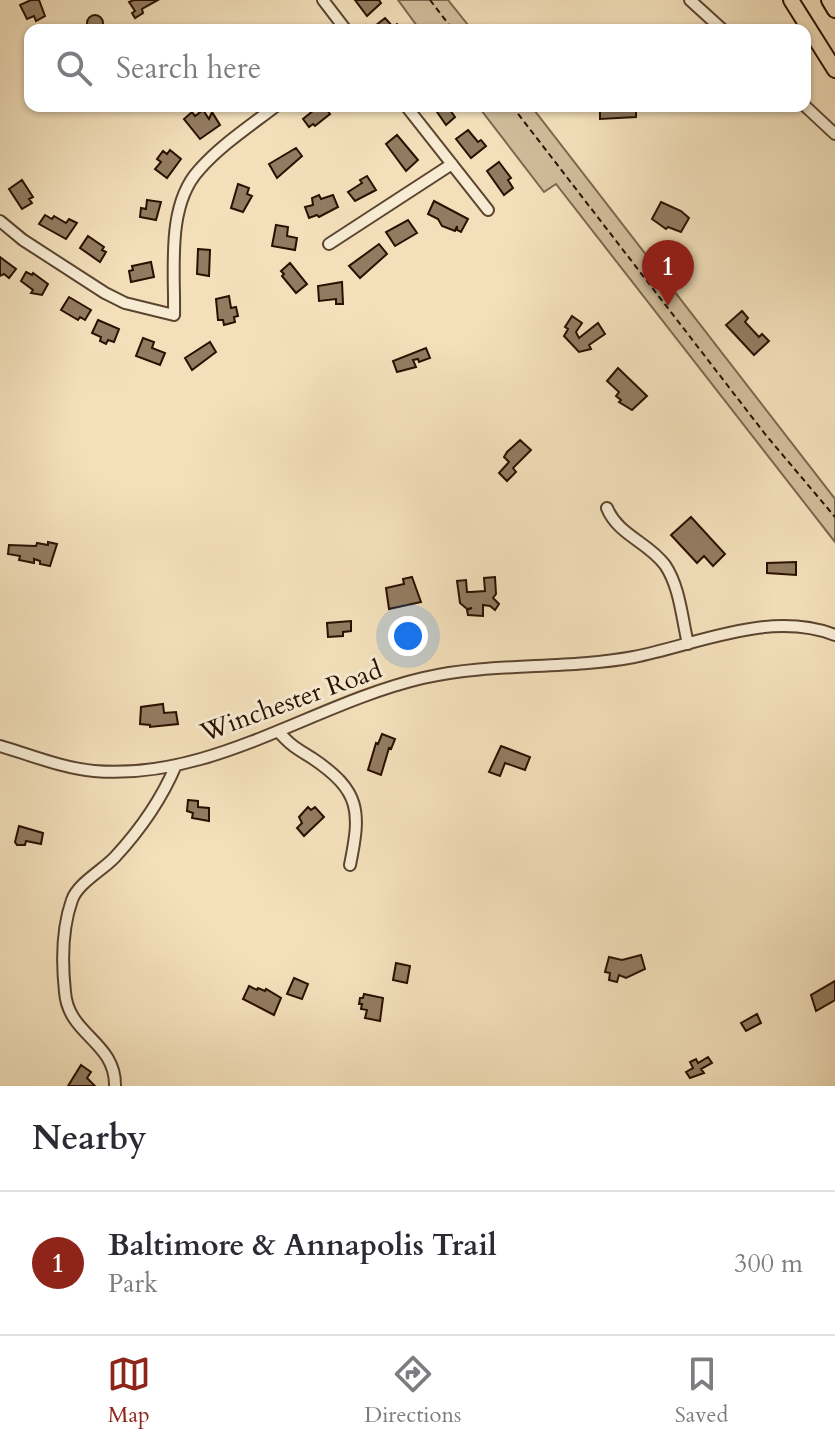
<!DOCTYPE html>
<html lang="en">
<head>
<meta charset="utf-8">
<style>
	body { margin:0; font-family:Cardo,serif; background:#f2f2f3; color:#2b2b33 }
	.you { position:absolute; left:408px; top:636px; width:28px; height:28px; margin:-20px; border:6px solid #fff; border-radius:50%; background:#1a73e8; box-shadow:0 0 0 12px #1a73e833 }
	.badge { display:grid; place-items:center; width:52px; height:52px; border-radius:50%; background:#8f2418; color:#fff; font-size:26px; font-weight:700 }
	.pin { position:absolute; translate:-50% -66px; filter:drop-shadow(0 2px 4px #0008) }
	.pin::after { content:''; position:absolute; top:42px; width:28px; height:24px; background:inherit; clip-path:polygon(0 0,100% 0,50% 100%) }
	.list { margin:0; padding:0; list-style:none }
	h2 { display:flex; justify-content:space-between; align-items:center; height:104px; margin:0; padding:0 32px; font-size:34px }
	h2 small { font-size:26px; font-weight:400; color:#7c7c81 }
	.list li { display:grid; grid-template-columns:52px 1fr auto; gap:24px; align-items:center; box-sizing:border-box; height:144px; padding:0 32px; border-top:2px solid #e1e1e2 }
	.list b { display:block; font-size:30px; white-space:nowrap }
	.list p { margin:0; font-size:26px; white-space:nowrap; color:#7c7c81 }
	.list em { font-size:26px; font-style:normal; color:#7c7c81 }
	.icon { flex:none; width:44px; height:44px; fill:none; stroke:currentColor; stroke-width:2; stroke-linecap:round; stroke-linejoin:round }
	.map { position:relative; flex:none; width:835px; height:1086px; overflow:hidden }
	.search { position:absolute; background:#fff; box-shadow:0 2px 6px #0004; left:24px; right:24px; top:24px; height:88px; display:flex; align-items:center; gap:20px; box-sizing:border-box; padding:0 28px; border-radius:16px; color:#7c7c81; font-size:30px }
	.sheet { height:248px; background:#fff }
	nav { display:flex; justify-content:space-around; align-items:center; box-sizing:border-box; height:112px; border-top:2px solid #e1e1e2; background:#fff; font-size:22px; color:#7c7c81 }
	nav a { display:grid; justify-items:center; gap:4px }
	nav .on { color:#8f2418 }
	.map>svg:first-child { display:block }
</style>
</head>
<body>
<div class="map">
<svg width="835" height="1086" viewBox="0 0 835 1086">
	<rect width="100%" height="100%" fill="#f3e0bb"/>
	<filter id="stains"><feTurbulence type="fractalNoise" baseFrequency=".0025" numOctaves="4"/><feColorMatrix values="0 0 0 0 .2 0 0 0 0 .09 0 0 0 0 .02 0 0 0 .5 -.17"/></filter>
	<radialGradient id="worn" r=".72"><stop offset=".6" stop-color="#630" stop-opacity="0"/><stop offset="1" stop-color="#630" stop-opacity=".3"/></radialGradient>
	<path fill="#d1bd9b" stroke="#7d664e" stroke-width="2" d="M398,0H448L472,30H420Z
		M478,106H531L835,499V542L556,184L544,192Z"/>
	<path fill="#927c61" stroke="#291000" stroke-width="2" d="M31,0H39L45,16L36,21L34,16L27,19L20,5Z
		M134,0H158L142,9L143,13L135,18L132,13L135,11L129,2Z
		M355,0H379L381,3L367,16Z
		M87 23a8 8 0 1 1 16 0a8 8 0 1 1-16 0Z
		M385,18L393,27L397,24L402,30H378L375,26Z
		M319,106H324L330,114L315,126L313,124L309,127L303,119Z
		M433,106H455L450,110L455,117L446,125Z
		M600,106H636V117L600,119Z
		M203,110L209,119L212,112L220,125L200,139L184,119L192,112L195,116Z
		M468,130L478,142L481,140L486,146L471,158L456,139Z
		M397,135L418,160L406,171L386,144Z
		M296,148L302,156L277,178L269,164Z
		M170,150L181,159L167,178L155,169L161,162L157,159L163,151L167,154Z
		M499,162L511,178L508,180L513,188L504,195L487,171Z
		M367,176L376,190L355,201L348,192L362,183L360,180Z
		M22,180L33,197L29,199L32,203L22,209L9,189Z
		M238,184L249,188L247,194L252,196L243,212L231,208Z
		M319,195L321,199L333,195L338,207L319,217L317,215L309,218L305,207L313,205L312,198Z
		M147,200L161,202L156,220L140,217L141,208L146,209Z
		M434,201L468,219L461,232L457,230V226L455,231L442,226L438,219L428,214Z
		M661,202L681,211L689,218L681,232L668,227L666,229L652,219Z
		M45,215L52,219L54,216L66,223L69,219L77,223L66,239L39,224Z
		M408,220L417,233L395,246L386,232Z
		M276,225L288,227L287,236L297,238L295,250L272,246Z
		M88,236L104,247L102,250L106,252L100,262L80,248Z
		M379,244L387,254L360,278L349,266Z
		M198,249L210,250L209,276L197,274Z
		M0,257L16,269L9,278L4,274L0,276Z
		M151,262L154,277L131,282L129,271L133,270L132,266Z
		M290,263L307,284L296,293L282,276L284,274L281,271Z
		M26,272L32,275L33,273L48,284L42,295L31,293L33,290L21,281Z
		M342,282L343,304H336V299L319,301L318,286Z
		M229,296L231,308L236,307L238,316L234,317L235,322L224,325L223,320H218L216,299Z
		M69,297L91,310L85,320L80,317L78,320L61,310Z
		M742,311L748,318L745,322L759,337L762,334L769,341L754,355L726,325Z
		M572,316L582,323L576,332L579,338L598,323L605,334L589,345L591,349L579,352L564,336L568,329L565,327Z
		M98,320L119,329L114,342L108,340L106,344L100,341L101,337L92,333Z
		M143,338L154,342L152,348L165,353L160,365L136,356Z
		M210,342L216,352L192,370L185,358Z
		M426,348L430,358L419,362L418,359L413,360L416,367L397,372L393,361Z
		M618,368L647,396L632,410L619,402L621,400L616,396L619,392L607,381Z
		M520,440L531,450L513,468L516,472L507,481L499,473L509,462L504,457L507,452Z
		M691,517L725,554L713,566L704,556L697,563L671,535Z
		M48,542L57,544L50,566L40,564V561L34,559V563L19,560L20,556L8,554L9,545L36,546L37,543L48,545Z
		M796,562V575L767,573V563Z
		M412,577L421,602L389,609L386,588L404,584L403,579Z
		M495,577L496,594L493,598L499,604L495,610L490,606L483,605V616L468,615L467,610L472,608L467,609L460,603L457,581L466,580L467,592H471L485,591L484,578Z
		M351,621V631L343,632V636L328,637L327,623Z
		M163,704L164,713L176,712L178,724L150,727V725L140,724L141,707Z
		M382,734L395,739L391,749L389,748L381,775L368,770L376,743L378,744Z
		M501,746L530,757L525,770L505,763L500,776L489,772Z
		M188,800L198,801V807L209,808V821L192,818L193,813L187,811Z
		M308,807L311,810L315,807L324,817L304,836L297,828L302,823L299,817Z
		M19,826L43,833L41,844L26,841L25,845H17L15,842Z
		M641,955L645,969L626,978L619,975L617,982L609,980L610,973L605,972L609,957L622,960Z
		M396,963L410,966L407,983L393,980Z
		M294,978L308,984L302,999L287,994Z
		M835,981V1000L816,1011L811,995Z
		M249,986L257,990L258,988L265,991L266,989L281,998L274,1015L243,999Z
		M364,994L383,998L380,1021L365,1018L367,1010L361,1009L362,1004H359L360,998H363Z
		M757,1014L761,1023L746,1031L741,1023Z
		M708,1057L712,1063L701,1069L704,1073L690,1078L686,1072L693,1068L690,1062L696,1059L698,1063Z
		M81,1065L91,1072L87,1078L95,1086H68Z"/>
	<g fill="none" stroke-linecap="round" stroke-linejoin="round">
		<defs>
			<path id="minor" d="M323,0L346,30
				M690,0L723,30
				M406,106L488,210
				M805,106L835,134
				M0,221L23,240L105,293L125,303L174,315C175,270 166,206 199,170C221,145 250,126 276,106
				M329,244L452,164
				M607,508C618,535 648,542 665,565C680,587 682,619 688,644
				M278,731C290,745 297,749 312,758C361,791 361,811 350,865
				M0,746C31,755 62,768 94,771C212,781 312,704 423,678C492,662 564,670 634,657C699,644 770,610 835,635
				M115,1086C116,1042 68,1035 65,992C62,964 62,928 72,900C78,883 103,870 115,857C140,830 162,798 176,765"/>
			<path id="highway" d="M791,0L835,70
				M829,0L835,10"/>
		</defs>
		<use href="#minor" stroke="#5c442f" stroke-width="14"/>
		<use href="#highway" stroke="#291000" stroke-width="18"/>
		<path stroke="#291000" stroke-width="2" stroke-dasharray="6 4" stroke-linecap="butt" d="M430,0L453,30
			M512,106L765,434L835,517"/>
		<use href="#minor" stroke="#f7ebd3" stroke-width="10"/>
		<use href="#highway" stroke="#f3e0bb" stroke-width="14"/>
	</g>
	<g text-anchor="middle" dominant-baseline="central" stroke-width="6" stroke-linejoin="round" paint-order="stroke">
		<g font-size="26" fill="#291000" stroke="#f7ebd3">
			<text transform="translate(291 701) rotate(-20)">Winchester Road</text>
		</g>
	</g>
	<rect width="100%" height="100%" filter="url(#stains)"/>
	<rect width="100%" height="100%" fill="url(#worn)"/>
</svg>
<div class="you"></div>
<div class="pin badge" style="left:668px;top:306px">1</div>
<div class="search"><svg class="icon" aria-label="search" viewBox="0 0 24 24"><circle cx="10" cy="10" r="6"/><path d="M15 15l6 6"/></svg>Search here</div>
</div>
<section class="sheet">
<h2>Nearby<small></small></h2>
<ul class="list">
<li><span class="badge">1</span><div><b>Baltimore &amp; Annapolis Trail</b><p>Park</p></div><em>300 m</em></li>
</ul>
</section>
<nav>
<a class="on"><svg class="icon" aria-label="map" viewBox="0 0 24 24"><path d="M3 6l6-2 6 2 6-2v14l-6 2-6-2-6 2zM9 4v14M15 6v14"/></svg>Map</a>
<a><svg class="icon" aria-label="directions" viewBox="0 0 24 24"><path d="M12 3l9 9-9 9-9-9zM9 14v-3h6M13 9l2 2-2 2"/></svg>Directions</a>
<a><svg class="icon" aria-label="saved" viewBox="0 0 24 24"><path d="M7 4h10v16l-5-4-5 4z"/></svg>Saved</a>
</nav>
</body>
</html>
